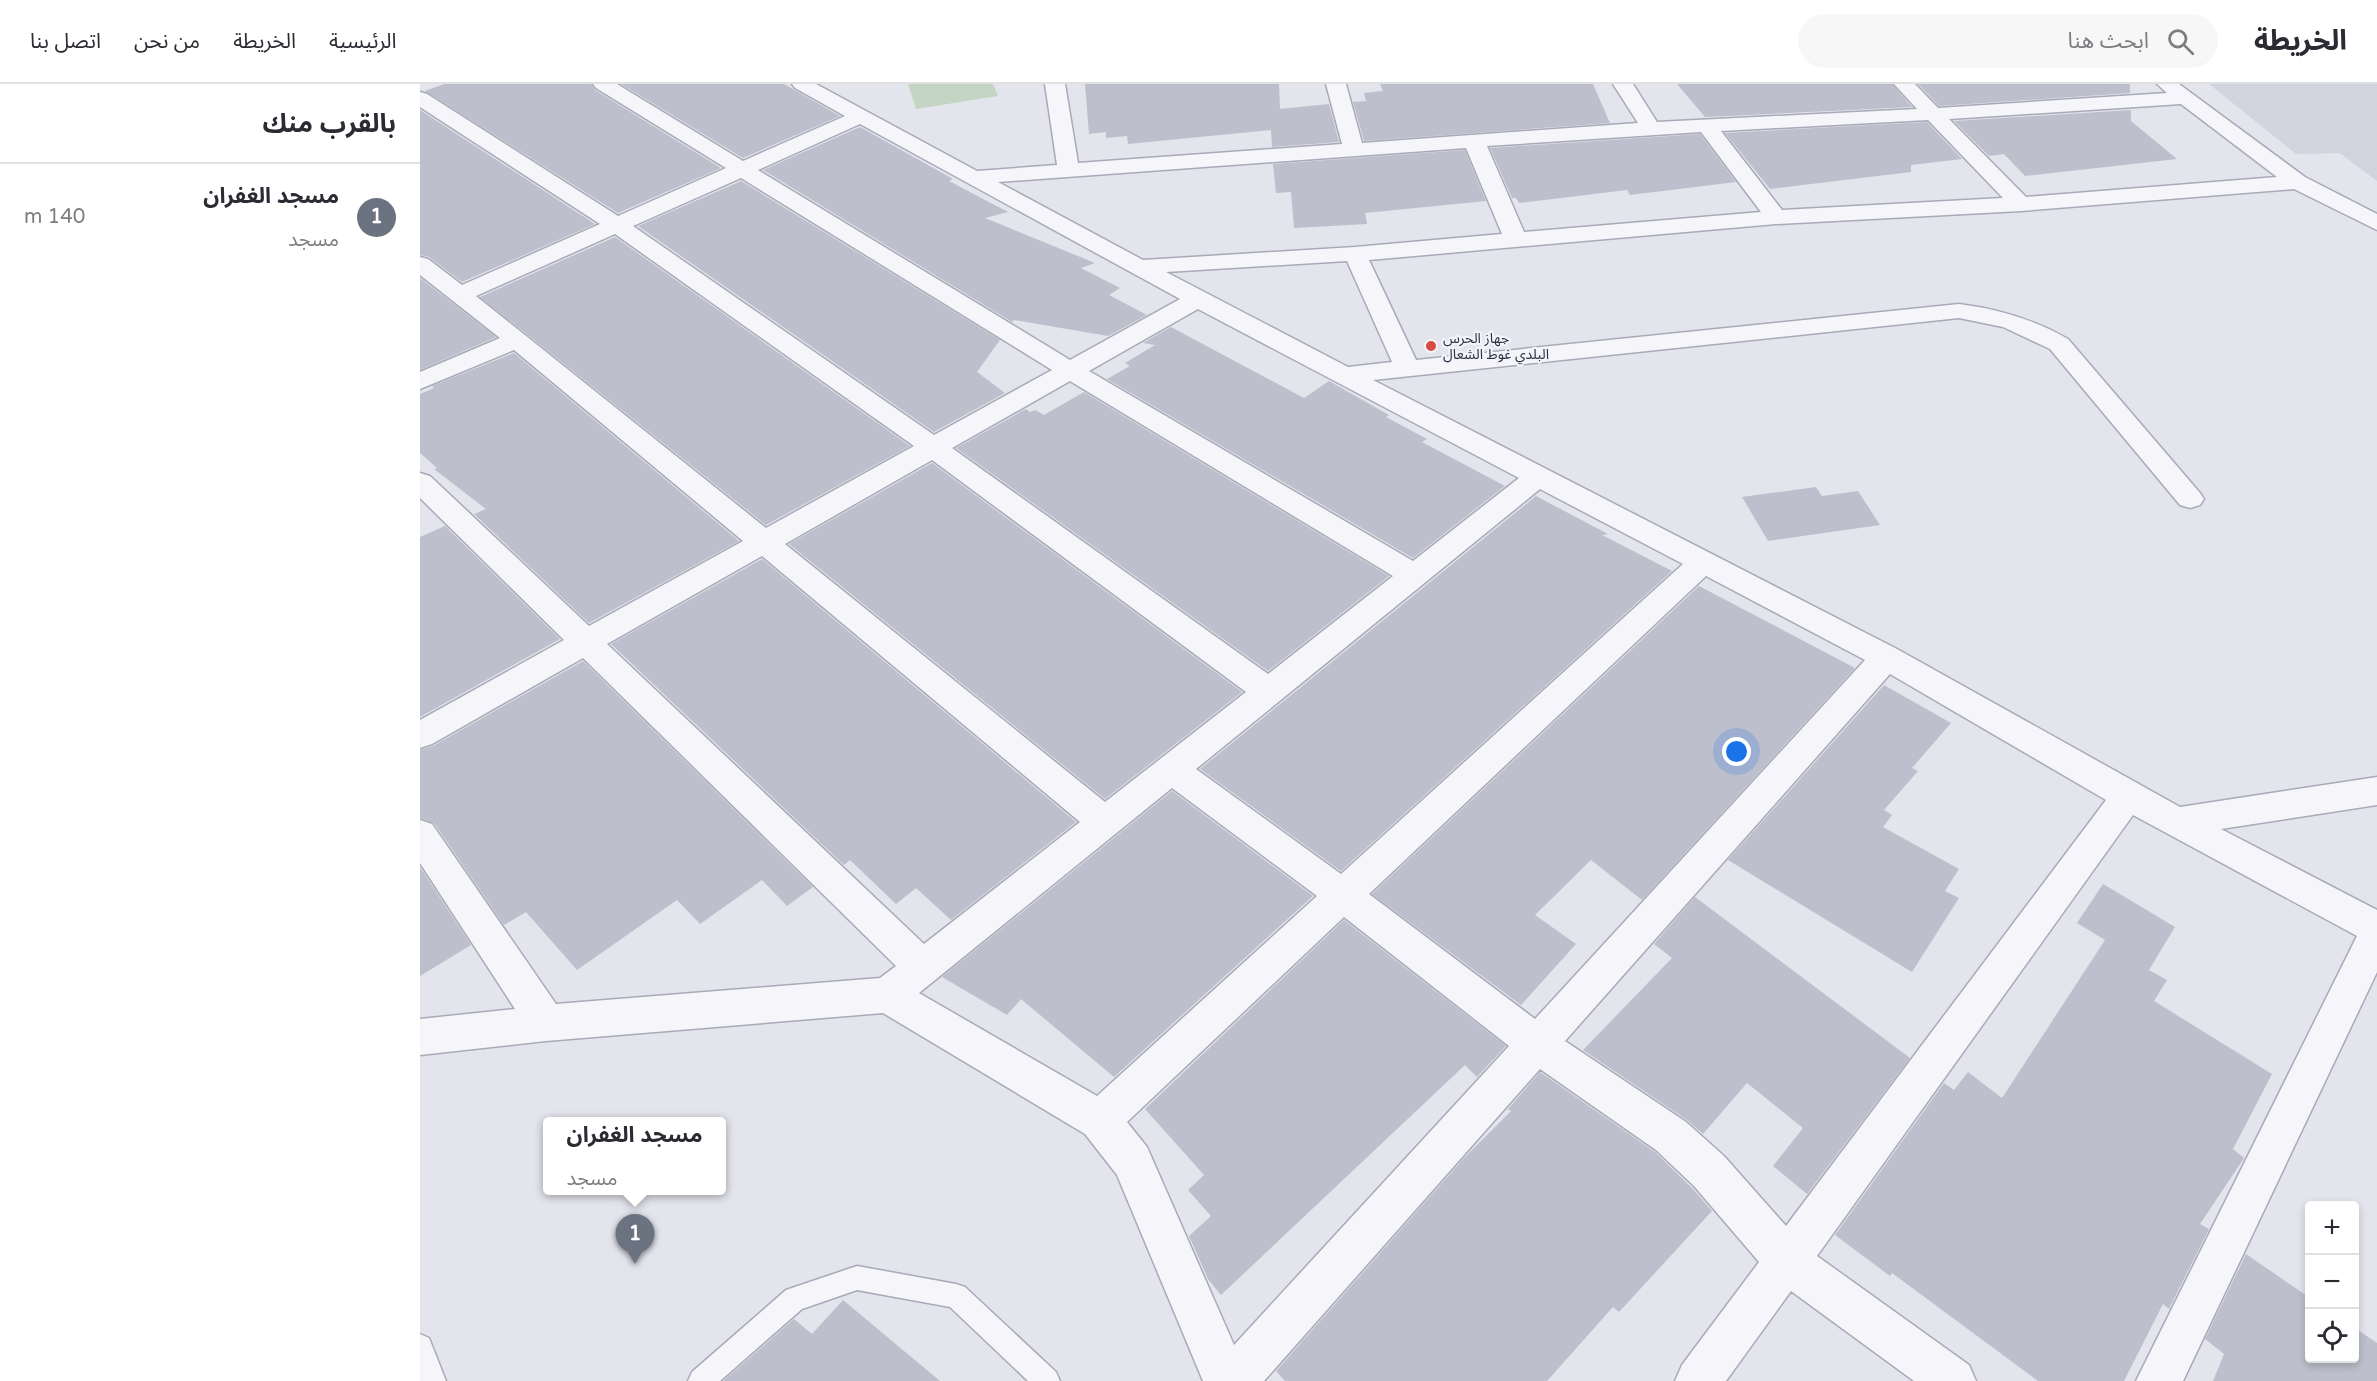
<!DOCTYPE html>
<html lang="ar">
<head>
<meta charset="utf-8">
<style>
	body { margin:0; font-family:"Varela Round","Noto Sans Arabic",sans-serif; background:#f7f7f7; color:#2b2b33; direction:rtl }
	.controls { position:absolute; right:18px; bottom:18px; display:grid; overflow:hidden; border-radius:6px; box-shadow:0 3px 9px #0003 }
	.controls button { width:54px; height:54px; display:grid; place-items:center; padding:0; border:0; border-bottom:2px solid #e1e1e2; background:#fff; color:#2b2b33; font:30px sans-serif }
	.you { position:absolute; left:1317px; top:668px; width:21px; height:21px; margin:-15px; border:4px solid #fff; border-radius:50%; background:#1a73e8; box-shadow:0 0 0 9px #1a73e833 }
	.badge { display:grid; place-items:center; width:39px; height:39px; border-radius:50%; background:#d64c43; color:#fff; font-size:20px; font-weight:700 }
	.pin { position:absolute; translate:-50% -50px; filter:drop-shadow(0 2px 3px #0008) }
	.pin::after { content:''; position:absolute; top:32px; width:21px; height:18px; background:inherit; clip-path:polygon(0 0,100% 0,50% 100%) }
	.popup { position:absolute; left:123px; top:1033px; width:183px; height:78px; box-sizing:border-box; display:grid; place-content:center; border-radius:6px; background:#fff; filter:drop-shadow(0 2px 4px #0005); font-size:20px; white-space:nowrap; color:#7c7c81 }
	.popup b { font-size:22px; color:#2b2b33 }
	.popup::after { content:''; position:absolute; left:50%; top:100%; margin-left:-12px; border:12px solid transparent; border-top-color:#fff }
	.list { margin:0; padding:0; list-style:none }
	h2 { display:flex; justify-content:space-between; align-items:center; height:78px; margin:0; padding:0 24px; font-size:26px }
	h2 small { font-size:20px; font-weight:400; color:#7c7c81 }
	.list li { display:grid; grid-template-columns:39px 1fr auto; gap:18px; align-items:center; box-sizing:border-box; height:108px; padding:0 24px; border-top:2px solid #e1e1e2 }
	.list b { display:block; font-size:22px; white-space:nowrap }
	.list p { margin:0; font-size:20px; white-space:nowrap; color:#7c7c81 }
	.list em { font-size:20px; font-style:normal; color:#7c7c81 }
	.icon { flex:none; width:33px; height:33px; fill:none; stroke:currentColor; stroke-width:2; stroke-linecap:round; stroke-linejoin:round }
	.map { position:relative; flex:none; width:1957px; height:1297px; overflow:hidden; direction:ltr }
	header { display:flex; align-items:center; gap:36px; box-sizing:border-box; height:84px; padding:0 30px; background:#fff; border-bottom:2px solid #e1e1e2 }
	header strong { font-size:28px }
	nav { display:flex; gap:33px; margin-inline-start:auto; font-size:21px }
	.search { width:420px; height:54px; background:#f7f7f7; display:flex; align-items:center; gap:15px; box-sizing:border-box; padding:0 21px; border-radius:33px; color:#7c7c81; font-size:22px }
	main { display:flex }
	aside { flex:1; background:#fff }
	.map>svg:first-child { display:block }
</style>
</head>
<body>
<header>
<strong>الخريطة</strong>
<div class="search"><svg class="icon" aria-label="search" viewBox="0 0 24 24"><circle cx="10" cy="10" r="6"/><path d="M15 15l6 6"/></svg>ابحث هنا</div>
<nav><a>الرئيسية</a><a>الخريطة</a><a>من نحن</a><a>اتصل بنا</a></nav>
</header>
<main>
<div class="map">
<svg width="1957" height="1297" viewBox="0 0 1957 1297">
	<rect width="100%" height="100%" fill="#e3e4ec"/>
	<path fill="#d1d3de" d="M1789,0H1957V97L1920,69L1876,70Z"/>
	<path fill="#c4d6c3" d="M488,0H573L578,12L496,25Z"/>
	<path fill="#bdbfcc" d="M24,0H171L175,6L301,84L198,129L5,7Z
		M201,0H364L420,32L323,74Z
		M665,0H859L860,25L909,20L919,58L852,63L851,46L708,60L707,52L686,54V48L669,50Z
		M960,0H1173L1190,39L944,57L933,18L946,17L944,9L963,7Z
		M1257,0H1472L1492,23L1285,33Z
		M1498,0H1710V9L1519,22Z
		M0,26L175,140L42,198L9,173L0,171Z
		M1711,26V37L1757,75L1605,92L1584,70L1569,72L1534,37Z
		M1507,38L1542,75L1491,81V88L1350,105L1305,49Z
		M440,43L533,95L529,97L588,128L565,134L675,179L661,184L700,204L689,211L727,231L688,252L594,236L592,238L343,86Z
		M1280,50L1316,98L1210,111L1207,106L1099,119L1096,114H1092L1070,64Z
		M1045,66L1066,117L945,129L947,140L874,144L871,108L856,109L853,80Z
		M321,97L580,256L557,288L585,309L514,348L218,142Z
		M195,153L490,362L346,441L60,213Z
		M0,194L76,253L0,286Z
		M751,243L884,314L909,297L969,331L966,333L1007,355L1002,358L1085,402L993,474L687,295L710,282L705,279L735,261L723,259Z
		M94,269L319,457L169,539L54,430L66,425L14,385L17,384L0,369V310L14,304L12,302Z
		M664,308L969,492L848,587L536,364L606,325L610,328L615,326L624,331Z
		M512,379L822,608L685,715L369,460Z
		M1396,403L1402,412L1438,407L1460,441L1348,457L1322,413Z
		M1116,412L1188,450L1182,451L1252,487L921,787L780,685Z
		M25,442L140,555L0,633V453Z
		M342,475L656,738L531,836L496,804L476,820L430,776L424,781L191,560Z
		M1279,502L1435,584L1222,816L1171,776L1115,831L1156,860L1101,921L952,810Z
		M163,577L393,803L367,822L342,796L280,840L257,816L157,886L106,828L84,841L14,739L0,734V666L13,662Z
		M1464,601L1531,639L1492,684L1498,687L1464,726L1472,731L1463,743L1539,785L1525,807L1539,814L1492,888L1308,776Z
		M752,707L893,812L694,993L601,915L587,931L522,893Z
		M0,783L51,861L0,892Z
		M1683,800L1755,843L1729,886L1747,896L1734,917L1852,990L1813,1065L1824,1074L1780,1140L1789,1145L1749,1225L1743,1220L1704,1297H1618L1472,1189L1470,1192L1415,1151L1524,999L1534,1006L1548,988L1582,1014L1685,856L1657,839Z
		M1275,813L1490,974L1387,1110L1353,1082L1383,1044L1327,999L1283,1050L1267,1036L1163,966L1252,874L1234,860Z
		M924,836L1086,962L1057,993L1045,981L801,1211L788,1195L769,1152L791,1132L768,1106L784,1091L725,1025Z
		M1120,988L1235,1068L1272,1104L1292,1127L1199,1228L1193,1223L1127,1297H865L856,1287L1044,1074L1091,1027L1088,1025Z
		M1826,1170L1890,1214V1275H1935V1244L1957,1259V1297H1793L1804,1270L1785,1255Z
		M423,1216L520,1297H303L374,1235L392,1250Z"/>
	<g fill="none" stroke-linecap="round" stroke-linejoin="round">
		<defs>
			<path id="service" d="M437,1182L536,1200L545,1203L636,1288L640,1297H608L530,1223L437,1206L382,1225L300,1297H268L272,1288L366,1206Z
				M0,1250L9,1254L26,1297H0Z"/>
			<path id="minor" d="M173,0H197L323,77L425,32L375,4L372,0H396L557,87L637,81L625,0H645L658,79L922,60L906,0H926L942,59L1218,39L1193,0H1213L1237,38L1497,25L1474,0H1495L1518,24L1747,9L1737,0H1759L1885,93L1957,130V146L1874,105L1601,127L1356,140L949,176L996,276L1539,220C1578,225 1613,235 1648,255L1780,409L1784,415L1780,421L1770,424L1760,421L1630,265L1583,243L1539,234L953,296L1477,565L1760,723L1957,693V721L1801,745L1957,826V888L1763,1297H1716L1937,852L1713,731L1397,1172L1549,1281L1556,1297H1494L1371,1207L1306,1297H1255L1262,1281L1339,1178L1274,1102L1236,1066L1120,985L844,1297H783L697,1091L665,1050L463,929L126,957L0,971V935L95,925L0,779V736L12,740L136,920L460,894L476,882L163,574L12,660L0,664V636L144,556L0,414V389L10,392L169,542L323,457L94,266L0,305V288L80,254L0,191V173L8,175L42,201L180,140L0,23V8L7,10L198,132L306,84L176,4ZM1761,20L1857,93L1606,113L1529,35ZM1508,36L1583,114L1362,126L1301,47ZM440,40L760,215L650,276L338,86ZM1281,48L1341,128L1104,148L1067,62ZM1046,64L1082,150L935,163L723,176L578,98ZM321,94L632,286L514,351L213,142ZM195,150L494,362L346,444L56,212ZM927,177L972,278L928,283L746,188ZM778,225L1099,394L993,477L669,287ZM650,297L973,492L848,590L532,364ZM512,376L826,608L685,718L365,460ZM1120,405L1263,480L921,790L776,685ZM342,472L660,738L504,860L187,560ZM1286,492L1445,576L1115,935L949,810ZM1470,590L1686,716L1366,1142L1304,1072L1266,1038L1145,957ZM752,704L897,812L677,1012L499,909ZM924,833L1089,962L814,1261L727,1063L707,1038Z"/>
		</defs>
		<use href="#service" stroke="#a7aab7" stroke-width="3"/>
		<use href="#minor" stroke="#a7aab7" stroke-width="3"/>
		<use href="#service" fill="#f6f6fa" fill-rule="evenodd"/>
		<use href="#minor" fill="#f6f6fa" fill-rule="evenodd"/>
	</g>
	<circle fill="#d64c43" stroke="#f3f4f9" stroke-width="2" cx="1011" cy="262" r="6"/>
	<g text-anchor="middle" dominant-baseline="central" stroke-width="4.5" stroke-linejoin="round" paint-order="stroke">
		<g font-size="14" fill="#292e45" stroke="#f3f4f9" text-anchor="start">
			<text x="1023" y="254">جهاز الحرس<tspan x="1023" dy="16">البلدي غوط الشعال</tspan></text>
		</g>
	</g>
</svg>
<div class="controls">
<button>+</button>
<button>−</button>
<button><svg class="icon" aria-label="locate" viewBox="0 0 24 24"><circle cx="12" cy="12" r="6"/><path d="M12 2v4M12 18v4M2 12h4M18 12h4"/></svg></button>
</div>
<div class="you"></div>
<div class="pin badge" style="left:215px;top:1180px;background:#6b7280">1</div>
<div class="popup"><b>مسجد الغفران</b>مسجد</div>
</div>
<aside>
<h2>بالقرب منك<small></small></h2>
<ul class="list">
<li><span class="badge" style="background:#6b7280">1</span><div><b>مسجد الغفران</b><p>مسجد</p></div><em>140 m</em></li>
</ul>
</aside>
</main>
</body>
</html>
